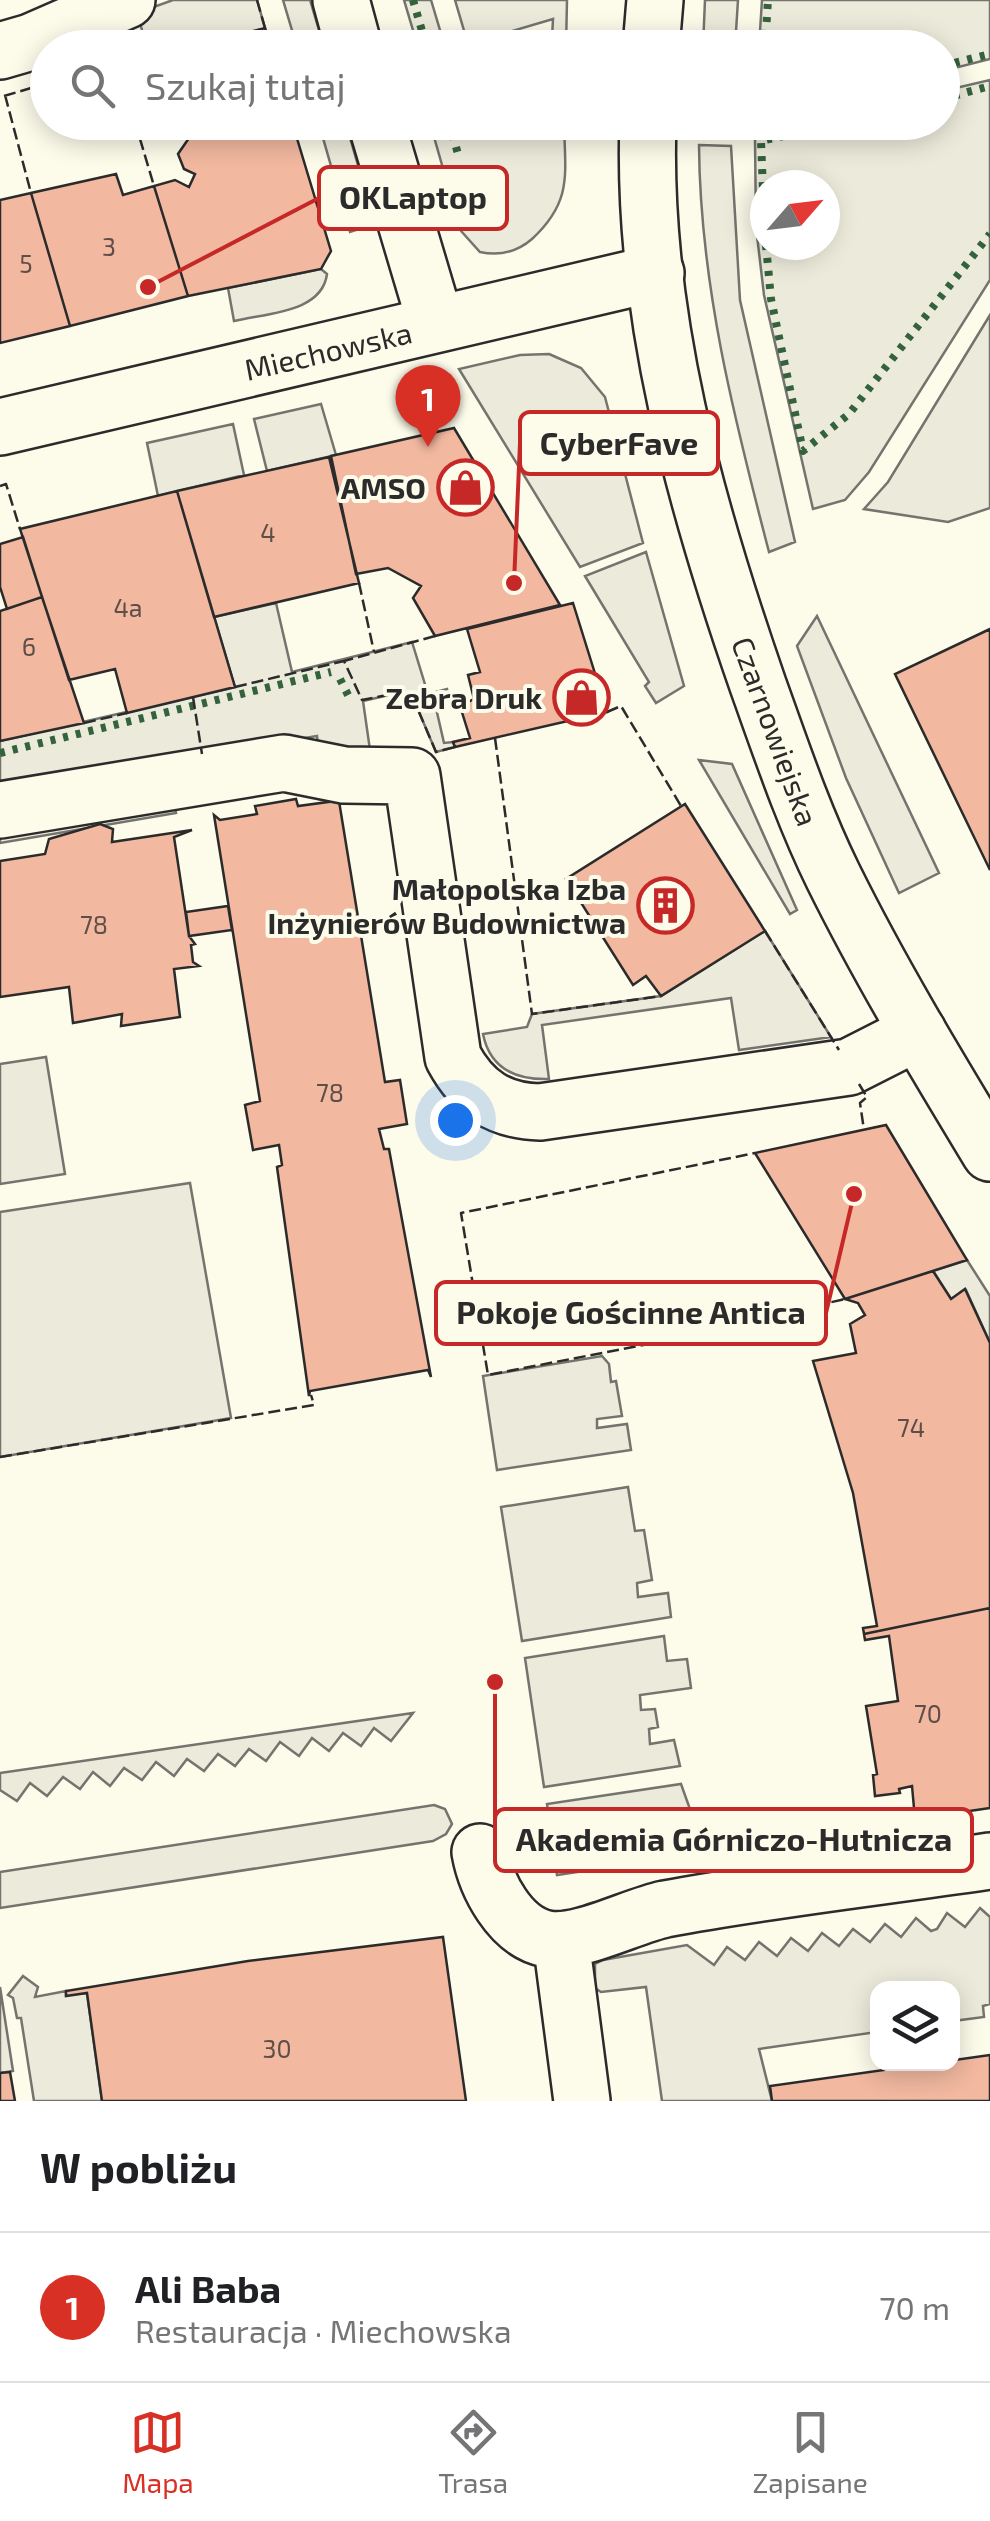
<!DOCTYPE html>
<html lang="pl">
<head>
<meta charset="utf-8">
<style>
	body { margin:0; font-family:"Exo 2",sans-serif; background:#f6f6f6; color:#202124 }
	.controls { position:absolute; right:30px; bottom:30px; display:grid; overflow:hidden; border-radius:20px; box-shadow:0 5px 25px #0003 }
	.controls button { width:90px; height:90px; display:grid; place-items:center; padding:0; border:0; border-bottom:2px solid #e0e0e0; background:#fff; color:#202124; font:50px sans-serif }
	.compass { position:absolute; left:750px; top:170px; width:90px; height:90px; border-radius:50%; background:#fff; box-shadow:0 5px 25px #0003; rotate:62deg }
	.you { position:absolute; left:455px; top:1120px; width:35px; height:35px; margin:-25px; border:8px solid #fff; border-radius:50%; background:#1a73e8; box-shadow:0 0 0 15px #1a73e833 }
	.badge { display:grid; place-items:center; width:65px; height:65px; border-radius:50%; background:#d93025; color:#fff; font-size:32px; font-weight:700 }
	.pin { position:absolute; translate:-50% -82px; filter:drop-shadow(0 2px 5px #0008) }
	.pin::after { content:''; position:absolute; top:52px; width:35px; height:30px; background:inherit; clip-path:polygon(0 0,100% 0,50% 100%) }
	.list { margin:0; padding:0; list-style:none }
	h2 { display:flex; justify-content:space-between; align-items:center; height:130px; margin:0; padding:0 40px; font-size:42px }
	h2 small { font-size:32px; font-weight:400; color:#757577 }
	.list li { display:grid; grid-template-columns:65px 1fr auto; gap:30px; align-items:center; box-sizing:border-box; height:150px; padding:0 40px; border-top:2px solid #e0e0e0 }
	.list b { display:block; font-size:38px; white-space:nowrap }
	.list p { margin:0; font-size:32px; white-space:nowrap; color:#757577 }
	.list em { font-size:32px; font-style:normal; color:#757577 }
	.icon { flex:none; width:55px; height:55px; fill:none; stroke:currentColor; stroke-width:2; stroke-linecap:round; stroke-linejoin:round }
	.map { position:relative; flex:none; width:990px; height:2101px; overflow:hidden }
	.search { position:absolute; background:#fff; box-shadow:0 5px 25px #0003; left:30px; right:30px; top:30px; height:110px; display:flex; align-items:center; gap:25px; box-sizing:border-box; padding:0 35px; border-radius:55px; color:#757577; font-size:38px }
	.sheet { height:280px; background:#fff }
	nav { display:flex; justify-content:space-around; align-items:center; box-sizing:border-box; height:140px; border-top:2px solid #e0e0e0; background:#fff; font-size:28px; color:#757577 }
	nav a { display:grid; justify-items:center; gap:5px }
	nav .on { color:#d93025 }
	.map>svg:first-child { display:block }
</style>
</head>
<body>
<div class="map">
<svg width="990" height="2101" viewBox="0 0 990 2101">
	<rect width="100%" height="100%" fill="#fdfbea"/>
	<path fill="#ecebdb" stroke="#74746e" stroke-width="2.5" fill-rule="evenodd" d="M173,0H257L265,28L191,47H147L137,13Z
		M283,0H310L324,47H297Z
		M404,0H431L445,47H418Z
		M455,0H567L566,47H520L552,38L553,19L468,44Z
		M705,0H738L735,47H703Z
		M762,0H990V59L943,71L942,48L759,47Z
		M990,80V280L869,472L845,500L813,509L764,295L756,227L755,138L817,123L942,122L943,91ZM765,185H825V245H765Z
		M430,123H564C565,174 573,201 532,239C517,252 499,256 480,252L461,231Z
		M346,124L375,224L350,232L321,131Z
		M699,145L731,146L740,300L795,542L769,552C734,418 700,284 699,145Z
		M321,269L327,274C322,313 266,313 234,321L228,288Z
		M990,315V508L948,522L864,509L888,482Z
		M549,354L581,368L605,397L643,543L580,567L459,369L520,355Z
		M321,404L336,455L267,471L254,419Z
		M233,424L244,475L158,496L147,443Z
		M646,552L684,686L656,703L645,686L649,682L585,576Z
		M276,603L292,672L412,642L428,694L447,689L450,703L436,708L444,743L453,742L455,747L436,752L416,705L402,692L363,701L371,757L319,753L317,736L0,789V741L235,687L214,617Z
		M817,616L939,873L899,893L846,778L797,646Z
		M699,760L732,764L797,910L790,914Z
		M175,806L176,813L0,843V833Z
		M765,931L831,1037L739,1050L731,998L542,1025L549,1079C516,1080 490,1069 483,1034L527,1027L532,1014L661,996Z
		M46,1057L65,1174L0,1184V1064Z
		M190,1183L231,1418L0,1457V1212Z
		M967,1260L990,1296V1343L966,1290L951,1299L933,1271Z
		M602,1356L609,1364L611,1382L616,1381L622,1416L597,1419V1428L627,1424L631,1450L497,1470L483,1376Z
		M628,1487L635,1531L644,1530L652,1580L637,1583L638,1597L668,1593L671,1617L522,1641L501,1507Z
		M664,1636L667,1661L687,1659L691,1688L640,1695L641,1710L655,1709L658,1727L649,1729L650,1744L674,1740L680,1766L544,1787L525,1658Z
		M413,1713L391,1741L374,1728L361,1746L343,1733L329,1751L312,1738L299,1756L280,1742L266,1761L249,1749L235,1766L218,1754L204,1771L187,1759L174,1776L156,1762L142,1780L124,1768L110,1786L93,1772L80,1789L63,1777L47,1796L30,1783L17,1801L0,1790V1773Z
		M681,1784L691,1812L671,1815L673,1827L707,1822L709,1836L700,1838L703,1853L557,1875L547,1804Z
		M434,1805L445,1809L452,1824L446,1834L433,1841L0,1908V1872Z
		M980,1908L990,1917V2004L983,2006L984,2017L953,2021L952,1988H878L877,2032L759,2049L772,2101H662L646,1987L601,1992L595,1988V1964L603,1960L687,1945L714,1965L727,1947L745,1960L759,1942L777,1956L791,1938L808,1951L822,1933L839,1946L853,1929L870,1942L885,1924L901,1937L916,1918L931,1931L937,1929L947,1913L965,1927Z
		M23,1976L38,1987L35,1997L66,1991V1995L87,1993L102,2101H34L21,2018H17L13,1998L8,1995Z
		M0,1987L13,2071L0,2073Z"/>
	<path fill="#f2b8a0" stroke="#2b2b2b" stroke-width="2.5" d="M265,28L272,48H191Z
		M184,122H292L331,251L321,269L188,296L154,186L175,180L189,187L195,174L184,169L178,154L189,138Z
		M116,174L123,195L154,186L188,296L70,326L31,193Z
		M31,193L70,326L0,343V200Z
		M454,428L560,605L435,636L413,598L421,586L388,568L356,574L331,456Z
		M329,457L359,583L214,617L177,491Z
		M177,491L235,687L127,713L115,669L69,680L20,529Z
		M23,537L42,597L7,609L0,587V544Z
		M42,597L84,723L0,741V611Z
		M573,603L607,712L455,747L453,742L470,738L460,706L474,699L468,675L480,672L467,629Z
		M990,629V870L895,674Z
		M338,795L385,1082L400,1080L407,1124L379,1129L384,1149H389L431,1377L428,1370L310,1391L309,1396L277,1167L282,1165L279,1145L253,1150L245,1105L260,1101L214,815L220,820L257,814L255,806L296,799L298,806L335,801Z
		M685,804L765,931L661,996L646,976L633,985L566,879Z
		M100,824L113,829L112,842L192,830L174,837L189,936L195,944L191,945L193,962L199,966L174,969L180,1017L121,1026L122,1014L73,1023L69,987L0,997V861L45,854L49,839Z
		M228,906L232,930L189,936L186,912Z
		M886,1125L967,1260L845,1299L755,1153Z
		M933,1271L951,1299L965,1289L990,1343V1608L864,1634L863,1628L877,1626L853,1493L813,1361L856,1353L850,1324L865,1315L858,1303L845,1299Z
		M990,1608V1808L915,1819L912,1786L899,1789L900,1793L875,1796L873,1775L877,1774L866,1706L898,1701L889,1636L865,1640L864,1634Z
		M443,1937L466,2101H102L87,1993L66,1996V1991L248,1961Z
		M990,2055V2101H772L770,2086Z
		M10,2072L15,2101H0V2073Z"/>
	<g fill="none" stroke-linecap="round" stroke-linejoin="round">
		<defs>
			<path id="minor" d="M341,0L354,48
				M0,51L31,42L127,0
				M376,122L436,324
				M0,427L656,273
				M0,810L284,763L344,775L412,776L453,1057C473,1094 499,1111 540,1112L849,1067L918,1032
				M480,1852C486,1885 510,1932 547,1939C578,1945 632,1916 665,1909C772,1889 882,1877 990,1861
				M561,1940L582,2101"/>
			<path id="major" d="M651,48L655,0
				M648,122C641,313 696,507 758,685C781,749 803,815 833,876C880,971 935,1062 990,1153"/>
		</defs>
		<use href="#minor" stroke="#2b2b2b" stroke-width="60"/>
		<use href="#major" stroke="#2b2b2b" stroke-width="60"/>
		<use href="#minor" stroke="#fdfbea" stroke-width="55"/>
		<use href="#major" stroke="#fdfbea" stroke-width="55"/>
		<path stroke="#34623c" stroke-width="8" stroke-dasharray="5 8" stroke-linecap="butt" d="M413,0L427,48
			M765,48L768,0
			M942,66L990,54
			M942,99L990,86
			M449,122L458,154
			M765,239L761,141L846,122
			M766,245L771,299L803,451L849,414L990,234
			M340,679L349,697
			M0,753L331,672"/>
		<path stroke="#2b2b2b" stroke-width="2.5" stroke-dasharray="12 5" stroke-linecap="butt" d="M257,0L265,28
			M5,95L31,193
			M4,96L48,83
			M135,122L154,186
			M0,486L6,484L20,529
			M359,583L374,652
			M435,636L344,661L362,700L402,692L416,705L436,752L455,747
			M235,687L344,661
			M193,697L202,754
			M607,712L621,706L681,806
			M84,723L127,713
			M495,738L532,1014L661,996
			M765,931L839,1050
			M859,1084L867,1097L860,1103L864,1130
			M732,1325L845,1299
			M669,1340L488,1375L461,1213L755,1153
			M0,1457L314,1405L311,1395"/>
	</g>
	<defs>
		<symbol id="shop-ring" viewBox="-11 -11 22 22"><circle r="9.5" fill="#fdfbea" stroke="#c62828" stroke-width="1.5"/><path d="M-5-2.5h2.3a2.7 3.5 0 0 1 5.4 0H5L5.5 6h-11ZM-1.5-2.5h3a1.5 2.3 0 0 0-3 0Z" fill="#c62828"/></symbol>
		<symbol id="building-ring" viewBox="-11 -11 22 22"><circle r="9.5" fill="#fdfbea" stroke="#c62828" stroke-width="1.5"/><path d="M-4-6H4V6H1V3H-1V6H-4ZM-2.5-4.3h1.7v1.8h-1.7ZM.8-4.3h1.7v1.8H.8ZM-2.5-1h1.7V.8h-1.7ZM.8-1h1.7V.8H.8Z" fill="#c62828"/></symbol>
	</defs>
	<g fill-rule="evenodd">
		<use href="#shop-ring" x="434" y="456" width="63" height="63"/>
		<use href="#shop-ring" x="550" y="666" width="63" height="63"/>
		<use href="#building-ring" x="634" y="874" width="63" height="63"/>
	</g>
	<g text-anchor="middle" dominant-baseline="central" stroke-width="8" stroke-linejoin="round" paint-order="stroke">
		<g font-size="25" fill="#5d4e48">
			<text x="109" y="246">3</text>
			<text x="26" y="263">5</text>
			<text x="268" y="532">4</text>
			<text x="128" y="607">4a</text>
			<text x="29" y="646">6</text>
			<text x="94" y="924">78</text>
			<text x="330" y="1092">78</text>
			<text x="911" y="1427">74</text>
			<text x="928" y="1713">70</text>
			<text x="277" y="2048">30</text>
		</g>
		<g font-size="30" fill="#2b2b2b" stroke="#fdfbea">
			<text transform="translate(328 350) rotate(-13)">Miechowska</text>
			<text transform="translate(776 731) rotate(70)">Czarnowiejska</text>
		</g>
		<g font-size="30" font-weight="bold" fill="#2b2b2b" stroke="#fdfbea" text-anchor="end">
			<text x="426" y="487">AMSO</text>
			<text x="542" y="697">Zebra Druk</text>
			<text x="626" y="888">Małopolska Izba<tspan x="626" dy="34">Inżynierów Budownictwa</tspan></text>
		</g>
	</g>
	<path fill="none" stroke="#c62828" stroke-width="4" d="M148 287L319 198M514 583L520 443M854 1194L826 1313M495 1682L495 1840"/>
	<g fill="#c62828" stroke="#fdfbea" stroke-width="4">
		<circle cx="148" cy="287" r="10"/>
		<circle cx="514" cy="583" r="10"/>
		<circle cx="854" cy="1194" r="10"/>
		<circle cx="495" cy="1682" r="10"/>
	</g>
	<g fill="#fdfbea" stroke="#c62828" stroke-width="4">
		<rect x="319" y="167" width="188" height="62" rx="10"/>
		<rect x="520" y="412" width="198" height="62" rx="10"/>
		<rect x="436" y="1282" width="390" height="62" rx="10"/>
		<rect x="495" y="1809" width="477" height="62" rx="10"/>
	</g>
	<g font-size="32" text-anchor="middle" font-weight="bold" fill="#2b2b2b">
		<text x="413" y="209">OKLaptop</text>
		<text x="619" y="455">CyberFave</text>
		<text x="631" y="1324">Pokoje Gościnne Antica</text>
		<text x="734" y="1851">Akademia Górniczo-Hutnicza</text>
	</g>
</svg>
<div class="controls">
<button><svg class="icon" aria-label="layers" viewBox="0 0 24 24"><path d="M12 4l9 5-9 5-9-5zM3 14l9 5 9-5"/></svg></button>
</div>
<svg class="compass" viewBox="-18 -18 36 36"><path d="M0-13l5 13h-10z" fill="#e53935"/><path d="M0 13l5-13h-10z" fill="#757577"/></svg>
<div class="you"></div>
<div class="pin badge" style="left:428px;top:447px">1</div>
<div class="search"><svg class="icon" aria-label="search" viewBox="0 0 24 24"><circle cx="10" cy="10" r="6"/><path d="M15 15l6 6"/></svg>Szukaj tutaj</div>
</div>
<section class="sheet">
<h2>W pobliżu<small></small></h2>
<ul class="list">
<li><span class="badge">1</span><div><b>Ali Baba</b><p>Restauracja · Miechowska</p></div><em>70 m</em></li>
</ul>
</section>
<nav>
<a class="on"><svg class="icon" aria-label="map" viewBox="0 0 24 24"><path d="M3 6l6-2 6 2 6-2v14l-6 2-6-2-6 2zM9 4v14M15 6v14"/></svg>Mapa</a>
<a><svg class="icon" aria-label="directions" viewBox="0 0 24 24"><path d="M12 3l9 9-9 9-9-9zM9 14v-3h6M13 9l2 2-2 2"/></svg>Trasa</a>
<a><svg class="icon" aria-label="saved" viewBox="0 0 24 24"><path d="M7 4h10v16l-5-4-5 4z"/></svg>Zapisane</a>
</nav>
</body>
</html>
